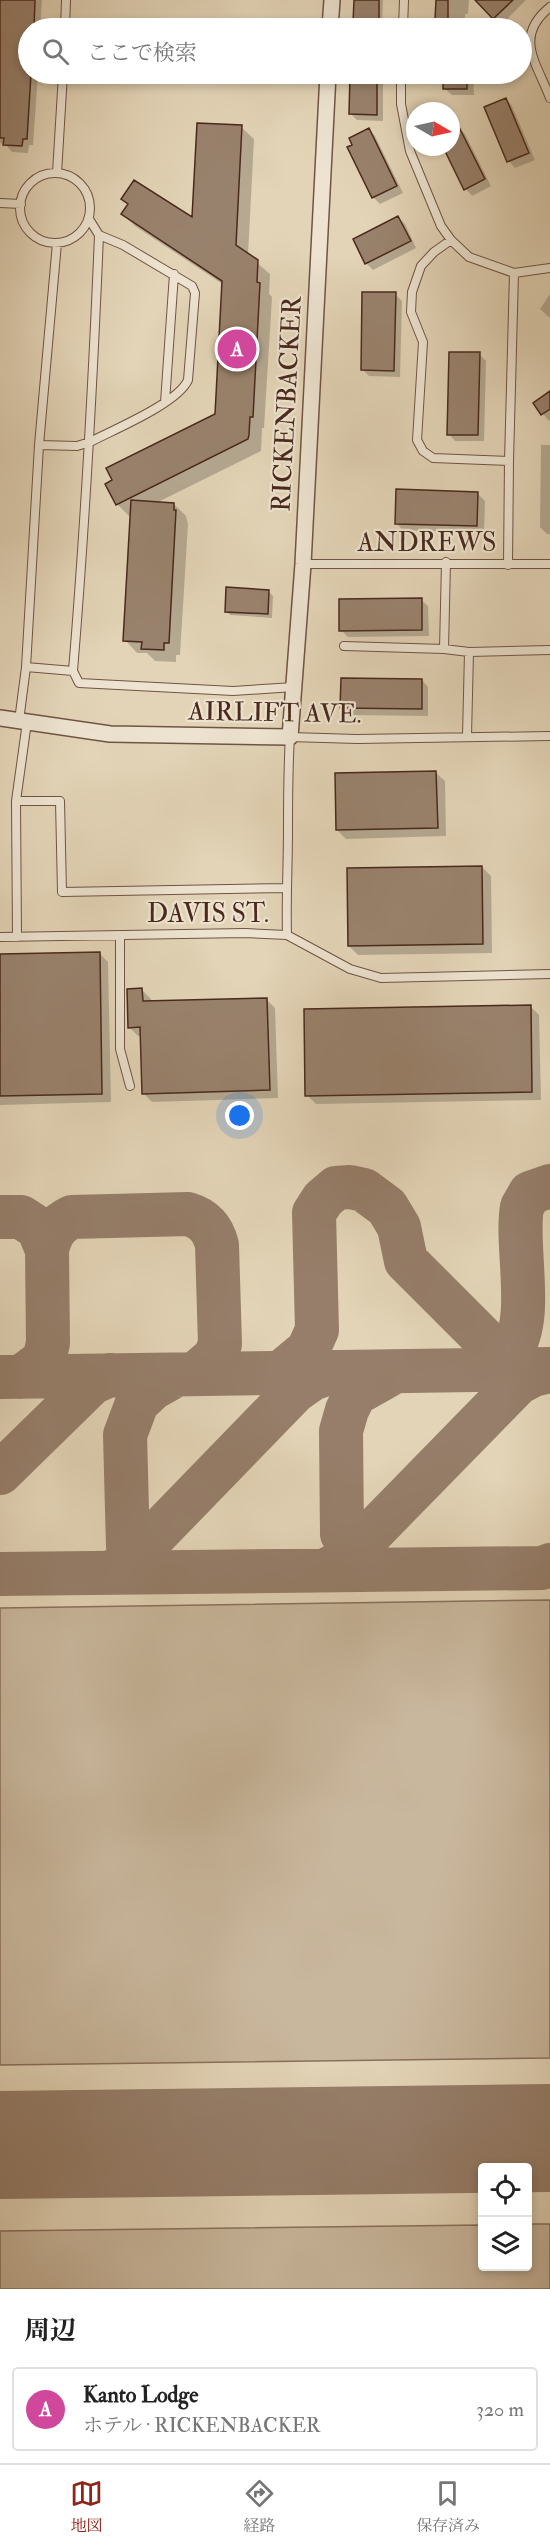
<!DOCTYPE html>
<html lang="ja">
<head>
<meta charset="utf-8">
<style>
	body { margin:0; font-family:"IM FELL Double Pica","Noto Serif JP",serif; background:#f2f2f2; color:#222 }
	.controls { position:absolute; right:18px; bottom:18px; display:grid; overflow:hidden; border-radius:6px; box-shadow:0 3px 9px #0003 }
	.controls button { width:54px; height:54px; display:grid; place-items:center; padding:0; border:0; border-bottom:2px solid #e0e0e0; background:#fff; color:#222; font:30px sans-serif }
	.compass { position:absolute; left:406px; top:102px; width:54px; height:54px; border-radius:50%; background:#fff; box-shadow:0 3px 9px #0003; rotate:99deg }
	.you { position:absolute; left:240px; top:1116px; width:21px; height:21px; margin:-15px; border:4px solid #fff; border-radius:50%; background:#1a73e8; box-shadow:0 0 0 9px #1a73e833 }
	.badge { display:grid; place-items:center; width:39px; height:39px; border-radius:50%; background:#8f2418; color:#fff; font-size:20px; font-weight:700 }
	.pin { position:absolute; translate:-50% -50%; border:3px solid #fff; box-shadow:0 2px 6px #0006 }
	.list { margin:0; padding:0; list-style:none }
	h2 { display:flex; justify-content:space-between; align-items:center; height:78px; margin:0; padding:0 24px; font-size:26px }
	h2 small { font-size:20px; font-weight:400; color:#767676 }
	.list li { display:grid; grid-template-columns:39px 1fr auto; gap:18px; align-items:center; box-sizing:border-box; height:84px; margin:0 12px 12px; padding:0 12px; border:2px solid #e0e0e0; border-radius:6px }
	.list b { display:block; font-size:22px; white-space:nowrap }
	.list p { margin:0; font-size:20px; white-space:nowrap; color:#767676 }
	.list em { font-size:20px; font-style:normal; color:#767676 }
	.icon { flex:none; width:33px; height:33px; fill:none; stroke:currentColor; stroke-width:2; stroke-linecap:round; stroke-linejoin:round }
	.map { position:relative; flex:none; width:550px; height:2289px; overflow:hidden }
	.search { position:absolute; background:#fff; box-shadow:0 3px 9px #0003; left:18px; right:18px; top:18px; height:66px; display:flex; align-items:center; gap:15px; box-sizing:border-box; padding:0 21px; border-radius:33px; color:#767676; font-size:22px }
	.sheet { height:174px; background:#fff }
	nav { display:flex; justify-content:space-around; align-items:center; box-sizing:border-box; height:84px; border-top:2px solid #e0e0e0; background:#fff; font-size:16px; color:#767676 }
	nav a { display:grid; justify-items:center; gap:3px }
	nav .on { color:#8f2418 }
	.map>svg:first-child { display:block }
</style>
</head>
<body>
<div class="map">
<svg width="550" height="2289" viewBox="0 0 550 2289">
	<rect width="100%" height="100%" fill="#e3d4b7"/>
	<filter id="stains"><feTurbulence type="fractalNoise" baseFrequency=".00333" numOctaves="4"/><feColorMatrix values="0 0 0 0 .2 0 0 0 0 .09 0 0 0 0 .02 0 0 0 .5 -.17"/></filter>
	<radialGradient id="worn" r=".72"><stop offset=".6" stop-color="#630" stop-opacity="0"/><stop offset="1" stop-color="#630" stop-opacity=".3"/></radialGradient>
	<path fill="#c9b79d" stroke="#89705d" stroke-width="1.5" d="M550,1600V2058L0,2065V1608Z
		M528,2224H550V2289H0V2231L482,2225V2266H528Z"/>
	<path fill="#0003" d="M0,0H42L40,28H28V74H38L33,145H29L28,153L12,152L5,144L0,143Z
		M356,0H383L382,26H359L355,21Z
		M437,0H469L468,14H465V28H444V25L437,18Z
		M479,0H526L501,25L478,1Z
		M351,74H383V121L357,120L351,114Z
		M444,74H473L474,95H452L445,89Z
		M506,99L512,106L535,160L515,168L509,161Z
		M241,127L254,139L248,255L270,274L269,294L272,297L264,428H262L261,451L156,503L174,504L186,516L188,524L180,655H176V662L155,661L147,653H137L125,640L132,515L129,516L117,504L216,415L224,285L135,226L123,214L194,219Z
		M458,128L465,134L491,186L472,196L466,189L445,147H451V131Z
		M369,130L375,136L403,193L380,204L373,197Z
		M398,218L405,224L416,248L373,270L366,263Z
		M395,294L402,301L400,377L369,376L362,369Z
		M550,294V318L540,309Z
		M479,354L486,361L484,441H455L449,434Z
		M550,393V420L549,421L535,404Z
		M541,445H550V534H547L540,527Z
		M478,494L485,501L484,533L403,530L396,523Z
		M268,591L273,596L272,618L230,615L226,611Z
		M421,600L428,606L429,636L348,637L341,630Z
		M422,680L428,687V716L349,715L342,708Z
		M436,773L445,781L446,836L346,839L337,830Z
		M482,867L491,876L492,953L358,955L349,946Z
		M99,953L108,962L111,1102L0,1105V955Z
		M142,990L151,999V1003L266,999L275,1008L278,1098L152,1102L143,1093L142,1036H138L129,1027Z
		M530,1006L539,1015L541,1100L316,1104L307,1095Z"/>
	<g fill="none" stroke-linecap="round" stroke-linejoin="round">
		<path stroke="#967e6a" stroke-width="44" d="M0,1217H21L38,1228L47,1250L48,1343L44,1360L21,1377
			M47,1250C51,1233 57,1224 72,1217L188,1214C205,1219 213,1229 217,1245L220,1344L215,1357L195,1374
			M284,1370L308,1350L317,1330L314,1213L323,1199L336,1188L350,1187L364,1190L387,1207L399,1227L406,1261L501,1356L525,1370
			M485,1370C493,1364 504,1359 511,1350C535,1320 515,1245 522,1207L530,1193L550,1186
			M0,1377L550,1369
			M0,1473L92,1383L110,1375
			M371,1567L353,1551L342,1534L341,1431L347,1410L355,1394L394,1372
			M152,1568L143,1563L128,1547L125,1435L137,1403L153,1388L176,1375
			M326,1570L344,1561L518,1383L533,1375L550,1371
			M111,1573L132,1559L295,1391L312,1379L332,1372
			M0,1574L542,1568L550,1565"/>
		<path stroke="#967e6a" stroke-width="108" d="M0,2145L550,2138"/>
	</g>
	<path fill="#99826d" stroke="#49291d" stroke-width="1.5" d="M0,0H35L34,28H28V74H31L27,139H23L22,146L3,145L4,138H0Z
		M354,0H379V23L353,22Z
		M436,0H448V19H435Z
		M475,0H513L493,19Z
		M350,74H377V115L349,114Z
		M443,74H467V89H443Z
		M506,98L529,153L507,162L484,107Z
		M451,111L485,179L464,190L443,147H451Z
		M197,123L242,125L236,245L258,260L257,282L260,283L253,417H250L249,435L248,439L116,505L105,484L112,480L106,468L215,414L222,281L121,214L128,204L121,199L134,180L192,217Z
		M369,128L397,186L372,198L347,147L352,145L349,138Z
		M398,216L411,241L365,264L353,239Z
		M362,292H396L394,371L361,370Z
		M449,352H480L478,435H447Z
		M550,391V409L541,415L533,403Z
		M396,489L478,492L477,526L395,524Z
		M131,500L174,503V510H176L169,643H164V650L141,649L142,642L123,641Z
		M226,587L269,590L268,614L225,612Z
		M422,598V630L339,631V599Z
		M341,678L422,679V709L340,708Z
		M436,771L438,828L336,830L335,773Z
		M482,866L483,944L348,946L347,868Z
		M100,952L102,1094L0,1096V954Z
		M142,988L143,1001L267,998L270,1090L142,1094L140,1027L128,1028L127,989Z
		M531,1005L532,1092L305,1096L304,1009Z"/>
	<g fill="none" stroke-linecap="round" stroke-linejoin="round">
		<defs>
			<path id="service" d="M550,7C513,37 537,63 550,98
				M65,28L66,0
				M403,28L404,0
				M401,74V104L410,151L441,226L451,240L469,257L514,273L550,268
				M57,173L63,74
				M20 208a35 35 0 1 1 70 0a35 35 0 1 1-70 0Z
				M0,203L21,204
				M451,240L434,252L421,266L412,292L411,312L423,342L417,440L423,451L433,458L509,461
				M165,402L174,274
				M39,445L77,446L90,442C115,429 178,403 188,380L195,293L192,286L123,245L99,235L89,219
				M303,564H550
				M508,565L509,461L514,273
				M344,646L444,649L469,652L550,650
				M444,649L446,562
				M26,667L73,671C85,526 93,380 99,235
				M73,671L79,683L233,691L294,687
				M19,721L26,667L39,445L57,243
				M467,736L469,652
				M16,801H60L62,892L285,888
				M120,935V1049L130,1086
				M287,935C286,899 288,865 288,829C288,798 288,768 290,737L357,739L550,736
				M0,937L245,933L287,935L350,969L381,978L550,974
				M17,937L16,801L27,722"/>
			<path id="minor" d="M330,28L332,0
				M0,718L110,734L290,737L303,564L328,74"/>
		</defs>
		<use href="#service" stroke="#705444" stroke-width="10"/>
		<use href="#minor" stroke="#705444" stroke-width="18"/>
		<use href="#service" stroke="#ede3d0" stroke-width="8"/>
		<use href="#minor" stroke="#ede3d0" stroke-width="15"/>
	</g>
	<g text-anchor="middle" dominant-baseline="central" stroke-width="4.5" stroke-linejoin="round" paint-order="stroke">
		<g font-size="26" fill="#49291d" stroke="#ede3d0">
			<text transform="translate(287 404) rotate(-87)">RICKENBACKER</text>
			<text x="427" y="543">ANDREWS</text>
			<text transform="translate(275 713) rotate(1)">AIRLIFT AVE.</text>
			<text x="208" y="914">DAVIS ST.</text>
		</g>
	</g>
	<rect width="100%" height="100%" filter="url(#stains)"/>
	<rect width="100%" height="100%" fill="url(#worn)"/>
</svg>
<div class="controls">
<button><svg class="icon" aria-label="locate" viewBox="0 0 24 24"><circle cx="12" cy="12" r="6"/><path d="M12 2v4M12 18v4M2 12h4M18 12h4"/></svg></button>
<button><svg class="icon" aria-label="layers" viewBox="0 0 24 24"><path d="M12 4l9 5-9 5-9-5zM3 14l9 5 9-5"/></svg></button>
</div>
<svg class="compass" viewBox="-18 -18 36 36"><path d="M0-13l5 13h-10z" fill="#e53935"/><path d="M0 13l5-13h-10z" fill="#767676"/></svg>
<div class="you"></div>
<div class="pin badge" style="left:237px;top:349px;background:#d1479c">A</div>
<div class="search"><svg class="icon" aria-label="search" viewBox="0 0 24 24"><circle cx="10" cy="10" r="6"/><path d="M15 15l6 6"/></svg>ここで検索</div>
</div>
<section class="sheet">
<h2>周辺<small></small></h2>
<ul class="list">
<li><span class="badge" style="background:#d1479c">A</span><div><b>Kanto Lodge</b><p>ホテル · RICKENBACKER</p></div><em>320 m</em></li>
</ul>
</section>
<nav>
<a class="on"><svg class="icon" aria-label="map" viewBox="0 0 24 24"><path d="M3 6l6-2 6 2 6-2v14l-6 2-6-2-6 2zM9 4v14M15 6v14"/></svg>地図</a>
<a><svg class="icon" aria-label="directions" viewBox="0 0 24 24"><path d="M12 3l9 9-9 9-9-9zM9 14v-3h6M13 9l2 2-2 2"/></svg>経路</a>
<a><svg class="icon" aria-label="saved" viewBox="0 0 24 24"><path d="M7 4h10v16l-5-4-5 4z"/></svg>保存済み</a>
</nav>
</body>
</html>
